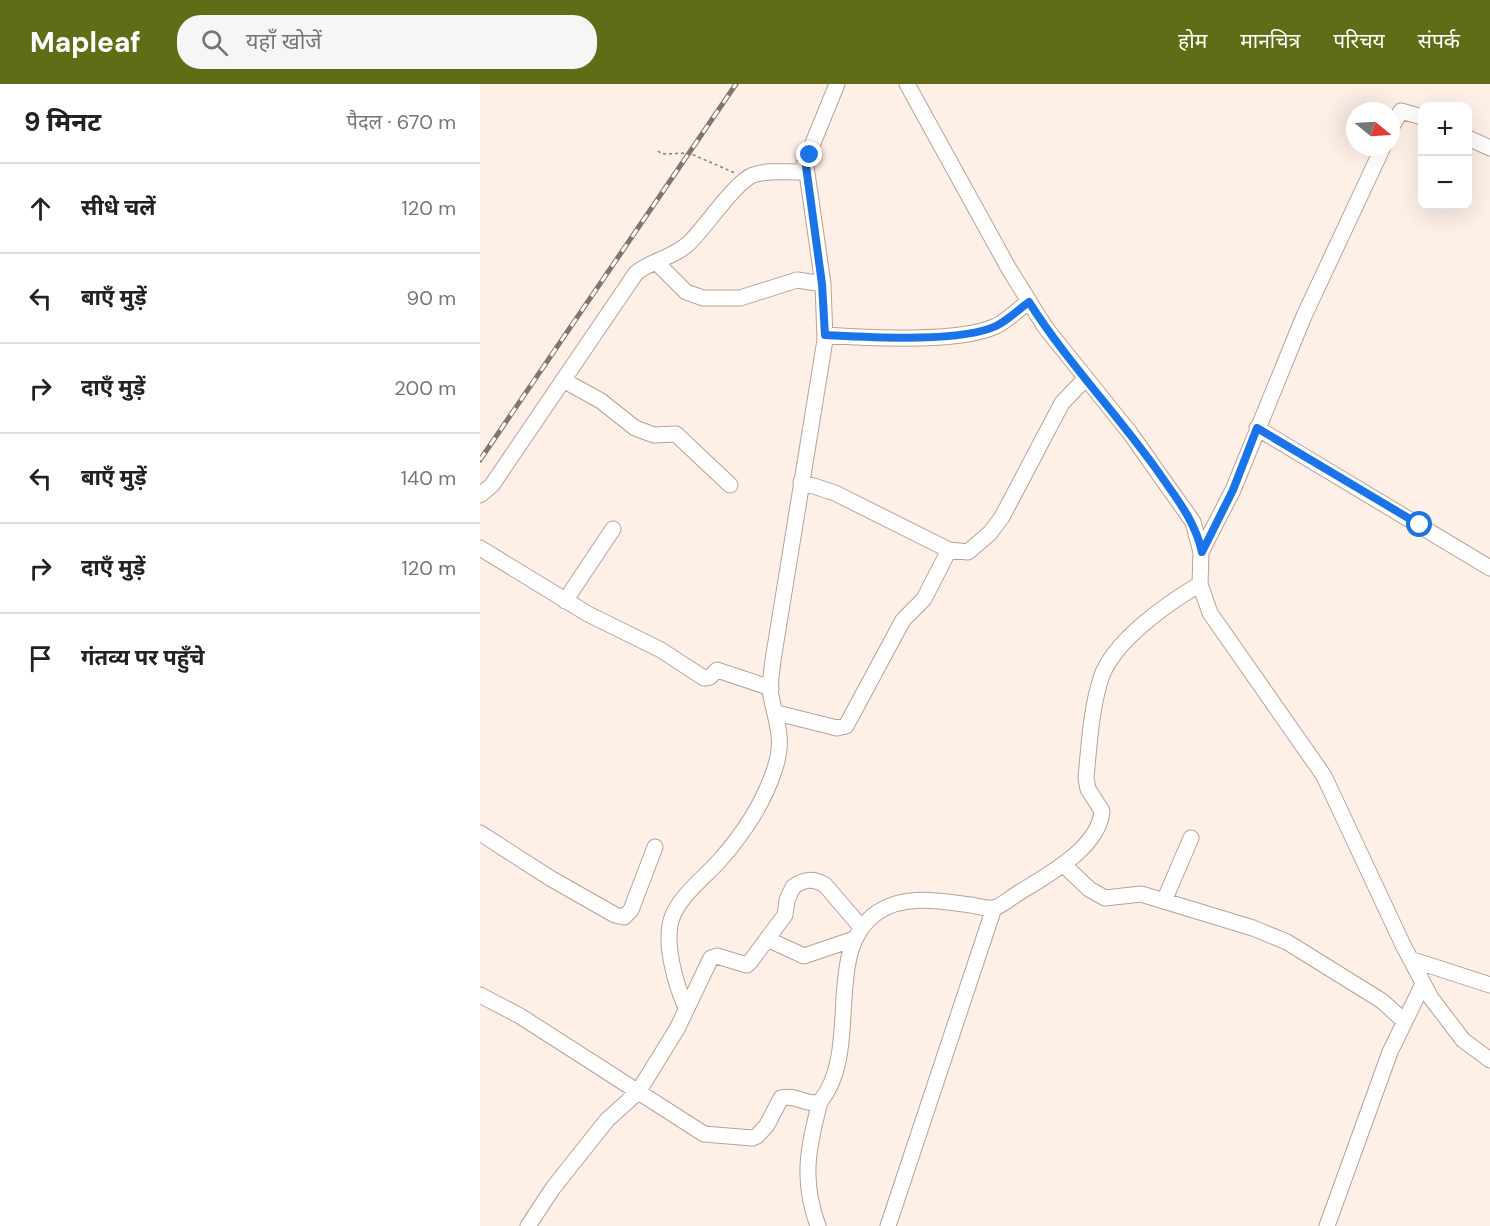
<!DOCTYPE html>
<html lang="hi">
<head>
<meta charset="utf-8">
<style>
	body { margin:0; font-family:"DM Sans","Noto Sans Devanagari",sans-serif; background:#f6f6f6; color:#222 }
	.controls { position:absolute; right:18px; top:18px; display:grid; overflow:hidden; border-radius:12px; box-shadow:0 6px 24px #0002 }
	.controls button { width:54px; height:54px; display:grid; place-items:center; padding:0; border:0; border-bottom:2px solid #e0e0e0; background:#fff; color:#222; font:30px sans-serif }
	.compass { position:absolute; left:866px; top:18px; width:54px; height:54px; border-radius:50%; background:#fff; box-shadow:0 6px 24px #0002; rotate:108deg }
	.stop { position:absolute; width:18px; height:18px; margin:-14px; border:4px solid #1a73e8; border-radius:50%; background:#fff }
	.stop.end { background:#1a73e8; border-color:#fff; box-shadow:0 2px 6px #0008 }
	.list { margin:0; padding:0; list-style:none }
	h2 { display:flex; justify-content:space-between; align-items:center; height:78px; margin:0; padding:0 24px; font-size:26px }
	h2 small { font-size:20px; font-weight:400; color:#767676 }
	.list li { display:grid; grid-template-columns:39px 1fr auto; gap:18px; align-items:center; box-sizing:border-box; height:90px; padding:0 24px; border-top:2px solid #e0e0e0 }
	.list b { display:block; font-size:22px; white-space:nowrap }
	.list em { font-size:20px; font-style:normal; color:#767676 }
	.icon { flex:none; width:33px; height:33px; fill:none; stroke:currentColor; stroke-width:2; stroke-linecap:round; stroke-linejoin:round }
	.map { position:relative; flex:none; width:1010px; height:1142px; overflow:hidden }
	header { display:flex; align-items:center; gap:36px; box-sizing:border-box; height:84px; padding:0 30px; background:#616d16; color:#fff }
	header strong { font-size:28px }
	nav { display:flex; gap:33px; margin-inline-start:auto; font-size:21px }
	.search { width:420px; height:54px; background:#f6f6f6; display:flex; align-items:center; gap:15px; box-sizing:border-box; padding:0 21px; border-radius:24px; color:#767676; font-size:22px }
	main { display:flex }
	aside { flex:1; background:#fff }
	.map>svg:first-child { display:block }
</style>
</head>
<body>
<header>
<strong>Mapleaf</strong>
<div class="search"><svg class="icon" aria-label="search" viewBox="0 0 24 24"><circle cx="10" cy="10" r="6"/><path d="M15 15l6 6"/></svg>यहाँ खोजें</div>
<nav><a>होम</a><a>मानचित्र</a><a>परिचय</a><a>संपर्क</a></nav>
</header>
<main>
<aside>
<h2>9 मिनट<small>पैदल · 670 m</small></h2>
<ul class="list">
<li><svg class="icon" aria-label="ahead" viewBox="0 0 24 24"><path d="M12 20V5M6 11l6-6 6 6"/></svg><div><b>सीधे चलें</b></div><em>120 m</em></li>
<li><svg class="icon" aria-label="left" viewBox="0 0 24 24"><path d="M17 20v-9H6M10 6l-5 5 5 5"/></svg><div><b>बाएँ मुड़ें</b></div><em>90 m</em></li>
<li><svg class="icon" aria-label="right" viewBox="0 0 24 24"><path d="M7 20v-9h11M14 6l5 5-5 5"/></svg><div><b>दाएँ मुड़ें</b></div><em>200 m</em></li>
<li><svg class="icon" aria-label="left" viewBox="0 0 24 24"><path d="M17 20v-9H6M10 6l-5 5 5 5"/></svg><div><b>बाएँ मुड़ें</b></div><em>140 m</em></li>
<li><svg class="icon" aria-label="right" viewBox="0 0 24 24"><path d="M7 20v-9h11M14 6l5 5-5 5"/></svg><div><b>दाएँ मुड़ें</b></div><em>120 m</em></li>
<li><svg class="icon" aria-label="arrive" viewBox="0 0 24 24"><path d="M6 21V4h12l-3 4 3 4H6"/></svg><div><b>गंतव्य पर पहुँचे</b></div></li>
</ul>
</aside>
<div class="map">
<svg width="1010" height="1142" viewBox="0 0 1010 1142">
	<rect width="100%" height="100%" fill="#feefe7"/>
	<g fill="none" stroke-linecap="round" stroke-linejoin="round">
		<defs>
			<path id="minor" d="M427,0L529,185L565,243L650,349L713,438L721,468L720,500L730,529L844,692L923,861L951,914L983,956L1010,976
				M911,44L921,27L942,33
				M988,54L1010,64
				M176,178L206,208L223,214H260L317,196L343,200
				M345,251C386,254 480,259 516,242C528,236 539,225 549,217
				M83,296L121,317L155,344L174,351L196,350L250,401
				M777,344L1010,484
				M321,398L355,409L469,466L488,468L510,449L522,433L582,319L606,294
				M0,411L12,401L156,189C172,176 193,174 209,159C225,144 255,98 273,91C288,86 303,88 319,88L322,86L357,0
				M0,464L108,530L181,566L224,594L230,593L237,586L291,604
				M721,468L753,406L824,232L903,63
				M85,517L133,445
				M297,629L357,644L366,642L423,536L444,515L469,466
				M0,749L70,794L135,831L144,833L151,826L175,763
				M584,781L609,805L625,814L661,810L773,844L807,858L902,917L924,937
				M684,817L711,754
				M287,855L324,872L374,855
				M930,875L1010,901
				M0,911L40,932L224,1050L272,1054L277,1052L287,1041L301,1014C315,1010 327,1022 340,1018C383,965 341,866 398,828C425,810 460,817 491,821C497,822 507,825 513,824C521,823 530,814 537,810C565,792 619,765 622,727L608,705L606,694C609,662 611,625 621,594C633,557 688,519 720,500
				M206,924C196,901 182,856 193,831C202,810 225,793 240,776C263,750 283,720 294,687C305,656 297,642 291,612C289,601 292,587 293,576L345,256L343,200L326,82
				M48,1142L73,1104L127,1036L158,1008L197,945L231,874L237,872L267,881L270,878L305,831L307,816L313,803C324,795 333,794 345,801L381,843
				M338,1142C321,1096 328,1063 340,1018
				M408,1142L514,824
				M847,1142L910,968L943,900"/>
		</defs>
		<use href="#minor" stroke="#b8a295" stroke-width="17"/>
		<path stroke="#887c76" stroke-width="1.5" stroke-dasharray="3 3" stroke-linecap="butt" d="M178,67L182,70L209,69L255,89"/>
		<use href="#minor" stroke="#fff" stroke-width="15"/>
		<defs>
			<path id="rail" d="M0,376L256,0"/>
		</defs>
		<use href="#rail" stroke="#81766f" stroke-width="5"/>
		<use href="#rail" stroke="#fff" stroke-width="3" stroke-dasharray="9" stroke-linecap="butt"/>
	</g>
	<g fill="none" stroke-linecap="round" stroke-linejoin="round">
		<path stroke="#1a73e8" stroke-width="8" d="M330,71L326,82L342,200L345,251C387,253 480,259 516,242C528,236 539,225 549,218C587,278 638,331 679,389C697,415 715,437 722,468L753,406L777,344L940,441"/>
	</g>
</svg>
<div class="controls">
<button>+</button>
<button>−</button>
</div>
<svg class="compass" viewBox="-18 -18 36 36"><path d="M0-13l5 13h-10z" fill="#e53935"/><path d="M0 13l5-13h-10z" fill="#767676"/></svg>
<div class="stop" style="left:940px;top:441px"></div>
<div class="stop end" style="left:330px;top:71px"></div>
</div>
</main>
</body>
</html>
